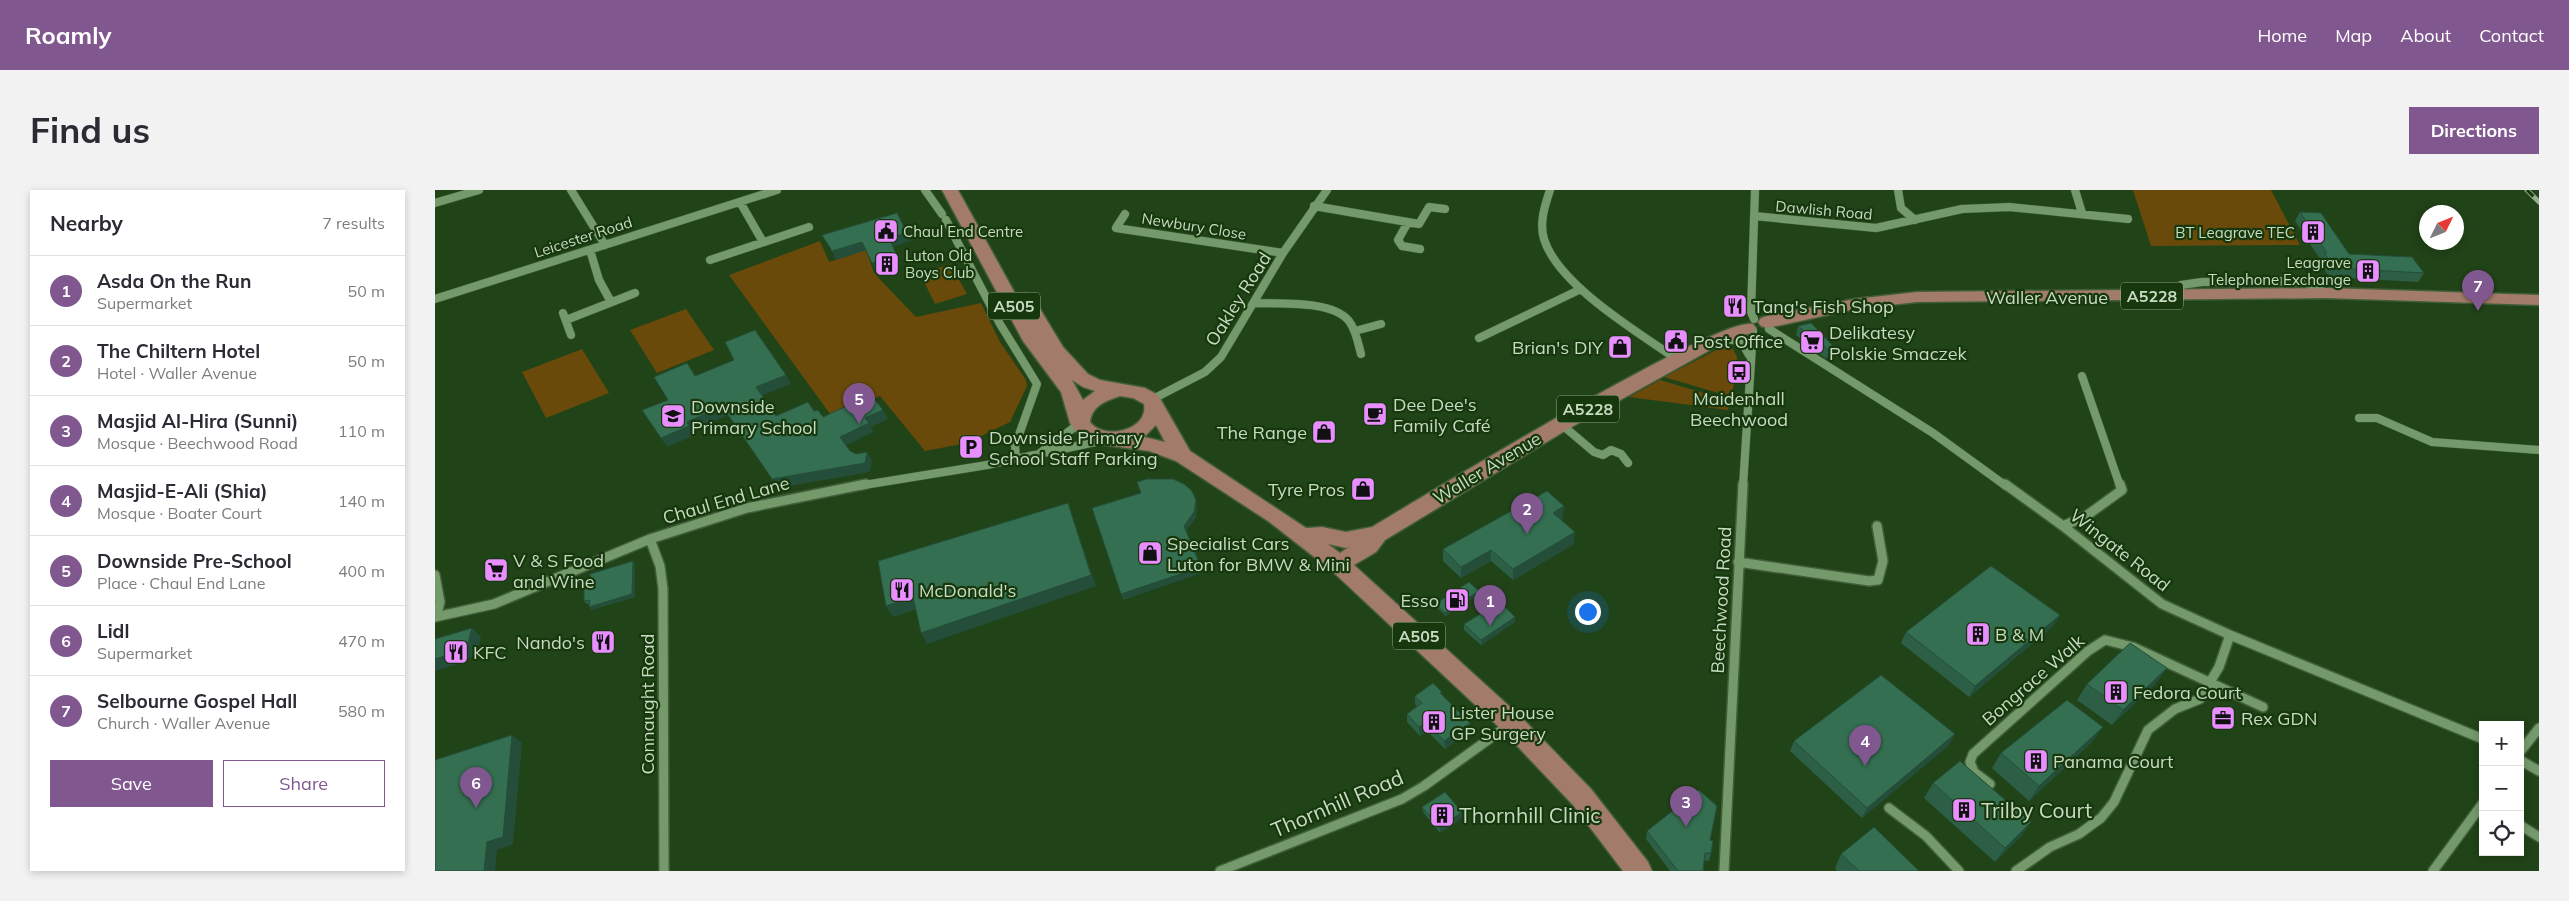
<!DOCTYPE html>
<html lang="en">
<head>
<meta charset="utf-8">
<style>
	body { margin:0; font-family:Mulish,sans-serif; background:#f2f2f3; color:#2b2b33 }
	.controls { position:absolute; right:15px; bottom:15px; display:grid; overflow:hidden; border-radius:0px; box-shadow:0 2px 8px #0003 }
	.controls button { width:45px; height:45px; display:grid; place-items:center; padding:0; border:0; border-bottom:1px solid #e1e1e2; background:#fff; color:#2b2b33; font:25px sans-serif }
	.compass { position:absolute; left:1984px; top:15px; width:45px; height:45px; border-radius:50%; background:#fff; box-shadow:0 2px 8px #0003; rotate:47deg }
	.you { position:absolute; left:1152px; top:421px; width:18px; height:18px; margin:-12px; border:4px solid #fff; border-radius:50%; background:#1a73e8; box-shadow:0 0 0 8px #1a73e833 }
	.badge { display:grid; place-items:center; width:32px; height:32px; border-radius:50%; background:#80588f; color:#fff; font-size:16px; font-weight:700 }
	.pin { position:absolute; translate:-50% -41px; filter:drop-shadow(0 1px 2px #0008) }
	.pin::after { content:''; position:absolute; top:26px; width:18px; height:15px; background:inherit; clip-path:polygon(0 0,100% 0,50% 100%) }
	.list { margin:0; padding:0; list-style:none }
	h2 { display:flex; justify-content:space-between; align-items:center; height:65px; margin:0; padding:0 20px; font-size:21px }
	h2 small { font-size:16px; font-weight:400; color:#7c7c81 }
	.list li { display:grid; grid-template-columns:32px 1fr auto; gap:15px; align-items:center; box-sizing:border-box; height:70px; padding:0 20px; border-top:1px solid #e1e1e2 }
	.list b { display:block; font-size:19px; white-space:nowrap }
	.list p { margin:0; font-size:16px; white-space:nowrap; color:#7c7c81 }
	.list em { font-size:16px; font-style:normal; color:#7c7c81 }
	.actions { display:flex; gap:10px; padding:15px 20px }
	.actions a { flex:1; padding:11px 0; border:1px solid #80588f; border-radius:0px; text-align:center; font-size:18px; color:#80588f }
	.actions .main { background:#80588f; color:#fff }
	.icon { flex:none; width:28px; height:28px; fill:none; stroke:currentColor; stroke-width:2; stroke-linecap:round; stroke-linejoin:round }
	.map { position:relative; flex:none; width:2104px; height:681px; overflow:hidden; border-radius:0px }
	header { display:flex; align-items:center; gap:30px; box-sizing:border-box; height:70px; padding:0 25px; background:#80588f; color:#fff }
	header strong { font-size:24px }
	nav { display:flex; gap:28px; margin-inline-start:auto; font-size:18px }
	.intro { display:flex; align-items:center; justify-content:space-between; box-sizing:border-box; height:120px; padding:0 30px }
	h1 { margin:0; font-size:35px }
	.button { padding:12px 22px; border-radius:0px; background:#80588f; color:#fff; font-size:18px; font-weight:700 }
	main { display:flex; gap:30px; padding:0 30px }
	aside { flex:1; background:#fff; border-radius:0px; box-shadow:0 2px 8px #0003 }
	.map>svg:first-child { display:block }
</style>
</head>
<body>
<header>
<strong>Roamly</strong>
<nav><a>Home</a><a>Map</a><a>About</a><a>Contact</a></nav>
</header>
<div class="intro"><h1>Find us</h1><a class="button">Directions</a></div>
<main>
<aside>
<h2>Nearby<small>7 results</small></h2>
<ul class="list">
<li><span class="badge">1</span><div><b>Asda On the Run</b><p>Supermarket</p></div><em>50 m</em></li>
<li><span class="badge">2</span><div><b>The Chiltern Hotel</b><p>Hotel · Waller Avenue</p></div><em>50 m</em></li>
<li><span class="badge">3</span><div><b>Masjid Al-Hira (Sunni)</b><p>Mosque · Beechwood Road</p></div><em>110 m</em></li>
<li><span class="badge">4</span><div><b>Masjid-E-Ali (Shia)</b><p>Mosque · Boater Court</p></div><em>140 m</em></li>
<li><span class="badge">5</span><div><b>Downside Pre-School</b><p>Place · Chaul End Lane</p></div><em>400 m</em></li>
<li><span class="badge">6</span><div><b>Lidl</b><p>Supermarket</p></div><em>470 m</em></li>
<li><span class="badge">7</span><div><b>Selbourne Gospel Hall</b><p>Church · Waller Avenue</p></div><em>580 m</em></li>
</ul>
<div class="actions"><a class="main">Save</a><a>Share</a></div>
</aside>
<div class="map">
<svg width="2104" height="681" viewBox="0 0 2104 681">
	<rect width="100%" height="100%" fill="#214318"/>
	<path fill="#694a0a" d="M1698,0H1836L1865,55L1716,56Z
		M385,51L394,72L431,60L439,83L481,127L546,113L565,152L591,190L592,196L575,232L532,253L490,261L445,206L398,228L294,85Z
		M515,74L532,104L500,114L485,84Z
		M251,119L279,160L222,183L195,140Z
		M1289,156L1298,159L1302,167L1297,207L1229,187Z
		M147,159L174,203L111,228L87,182Z
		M1225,190L1295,211L1293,220L1194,207Z"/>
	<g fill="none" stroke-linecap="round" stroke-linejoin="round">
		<defs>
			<path id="minor-far1" d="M136,0L170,55
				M490,0L507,24
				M1115,0C1110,15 1104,33 1109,49C1123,95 1204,143 1243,170
				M1463,0L1466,18L1480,30
				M1640,0L1647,23
				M305,12L328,52
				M0,13L44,0
				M879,16L984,34L994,17L1010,19
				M690,24L681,38L848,63
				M1319,26L1441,38L1527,19L1574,17L1693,29
				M511,30L565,134L602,194L580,256L581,269
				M973,32L963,50L967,56L985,59
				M155,60L164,90L176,112
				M275,70L374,37
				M1739,106L1746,95L1767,92L1849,91L1872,93L1891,103
				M0,109L342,0
				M820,113C845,114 897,110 914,131C921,140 923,153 926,164
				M128,123L136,145
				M1319,129L1316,122L1320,0
				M131,130L200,103
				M1334,139L1498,243L1571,296
				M920,141L946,134
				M1044,148L1146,99
				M1288,149L1306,151L1314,165
				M1647,186L1685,296
				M716,210L770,182L786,167L848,63L892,0
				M1924,228H1942L1997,252L2104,260
				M1126,234L1159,262L1168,265L1176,260L1186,264L1193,273
				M605,263L645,233
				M423,296L552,275L670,250
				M1308,296L1318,141"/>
			<path id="minor" d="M1570,294L1628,336L1727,414L1795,445L2048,549
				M1628,336L1651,326L1687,300L1685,294
				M215,349L225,376L228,399L229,681
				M1303,372L1434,391L1443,390L1448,371L1442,336
				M0,385L5,412L1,427
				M0,427L59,414L215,349L312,318L431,294
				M2085,562L2104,538
				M2085,570L2104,581
				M1555,594L1539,582L1535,572L1538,564L1653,461L1670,450L1698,457L1828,517
				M1454,618L1491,646L1524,681
				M2085,635L2104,647
				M785,681L967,609L989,596L1075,534
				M1289,681L1308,294
				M1581,681L1615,657L1644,644L1666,628L1679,612L1713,540L1740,519L1765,509L1784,477L1795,445
				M1998,681L2048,613"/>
			<path id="major" d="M507,0H523L582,107L590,103L596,104L628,157L653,184L665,190L710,198L723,205L755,261L871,338L887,337L911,342L937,337C986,308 1284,125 1318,134L1321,138L1318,142L1286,154L1133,239L950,350L941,362L919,375L1085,526L1156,599L1213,672L1217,681H1188L1138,615L1067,540L896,380L833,331L741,271L714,261L662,254L645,247L635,233L626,202L588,151ZM637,190L648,197L660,201L648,210ZM685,206L698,208L709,214C714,240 669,251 655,232C657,216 670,211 685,206ZM721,235L730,252L709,247ZM893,354L911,358L914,357L905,363Z
				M1891,98L2104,105V115L1891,108L1482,112L1420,119L1332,138L1326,136L1323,132L1326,128L1332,126L1420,109L1482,102Z"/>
		</defs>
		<use href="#minor-far1" stroke="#415e3a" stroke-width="9"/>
		<use href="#minor" stroke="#415e3a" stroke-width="12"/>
		<use href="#major" stroke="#415e3a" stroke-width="3"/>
		<use href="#minor-far1" stroke="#749a6b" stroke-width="8"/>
		<use href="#minor" stroke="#749a6b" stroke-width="9"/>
		<use href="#major" fill="#a27b6a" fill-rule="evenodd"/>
		<defs>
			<path id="rail" d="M2092,0L2104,12"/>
		</defs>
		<use href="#rail" stroke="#96ad90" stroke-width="5"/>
		<use href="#rail" stroke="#17380d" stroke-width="3" stroke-dasharray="9" stroke-linecap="butt"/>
	</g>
	<path fill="#2d5f46" d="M1865,22L1914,64L1989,83L1983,92L1894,87L1884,71L1885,69L1860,31Z
		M1363,136L1398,156L1395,164L1391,169L1361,145Z
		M1128,328L1126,330L1139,354L1078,390L1056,371L1026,388L1008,371V359Z
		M200,374V407L156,420L154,414H152L149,411L155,397Z
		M1044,404L1011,426L1000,416V414Z
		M1625,425L1618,436L1534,507L1466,453L1471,442Z
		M1080,427V432L1046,455L1029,440V434Z
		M1732,478L1720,494L1677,535L1642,510L1652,494Z
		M1007,504L1035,533V541L1010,559L992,541L985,546L972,532V524L982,516L980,514V506Z
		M1359,551L1514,555L1427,628L1355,561Z
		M1657,552L1594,611L1557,578L1566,563Z
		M1498,593L1586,646L1560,672L1489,608Z
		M987,617L1027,628L1005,643L988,622Z
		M1212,641L1275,650L1276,663L1274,671L1269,670L1268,681H1235L1211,649Z
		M1406,664L1484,681H1402L1400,678Z"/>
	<path fill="#244e39" d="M472,43L476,51L457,57L454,48Z
		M427,52L431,60L401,70L397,61Z
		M462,66L466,74L441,82L437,73Z
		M1398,156L1395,164L1391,169L1394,160Z
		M351,185L356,194L326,206L321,197Z
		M287,216L293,225L258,241L260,245L232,257L226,248L252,232Z
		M448,220L453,229L436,237L438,242L410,256L405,247L430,228Z
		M432,262L437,271L435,282L343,298L337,289Z
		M761,310L762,316L761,328L750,342L749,336Z
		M633,313L661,396L492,454L486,443Z
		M1129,316L1128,328L1117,335L1118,323Z
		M1140,342L1139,354L1078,390V379Z
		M1056,360V371L1026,388V377Z
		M198,371L200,374V407L156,420L154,417Z
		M766,377L767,383L688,410L686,404Z
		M1044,401V404L1011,426L1010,423Z
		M478,407L485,418L458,427L451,416Z
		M1625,425L1618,436L1534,507L1540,496Z
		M1080,427V432L1046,455V450Z
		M37,438L46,447L42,464L26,473L0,481V469Z
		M1732,478L1720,494L1677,535L1688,520Z
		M991,532L992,541L985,546L984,537Z
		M1035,533V541L1010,559L1009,551Z
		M1668,537L1657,552L1594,611L1604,596Z
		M1520,544L1514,555L1427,628L1432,618Z
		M77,545L87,553L78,654L62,660L60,681H49L52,652Z
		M1027,622V628L1005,643V638Z
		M1596,632L1586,646L1560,672L1570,658Z"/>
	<path fill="#346f51" stroke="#244e39" d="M1865,22L1886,23L1914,64L1977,67L1989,83L1900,78L1889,63H1892Z
		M462,23L472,43L454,48L462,66L437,73L427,52L397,61L387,45Z
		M1376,133L1398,156L1394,160L1363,136Z
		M320,140L351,185L321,197L341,226L373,212L379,221L383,220L388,227L436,205L448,220L430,228L434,233L405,247L415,261L421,264L432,262L430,273L337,289L287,216L252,232L254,236L226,248L207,220L233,210L219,187L252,173L260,186L299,170L290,152Z
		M712,289H738L749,294L757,301L761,310L759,322L749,336L766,377L686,404L657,318L706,303L702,292Z
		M1112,301L1129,316L1118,323L1140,342L1078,379L1056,360L1026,377L1008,359Z
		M633,313L656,385L486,443L478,407L451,416L443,371Z
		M198,371L197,404L154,417L155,410L149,411V399L155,397V384Z
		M1556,376L1625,425L1540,496L1471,442Z
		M1034,392L1044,401L1010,423L1000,414Z
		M1065,412L1080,427L1046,450L1029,434Z
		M37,438L32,456L16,464L0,469V449Z
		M1695,453L1732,478L1688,520L1652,494Z
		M1446,485L1520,544L1432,618L1359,551Z
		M998,493L1007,502L1005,503L1035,533L1009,551L991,532L984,537L972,524L987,513L980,506Z
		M1632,510L1668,537L1604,596L1566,563Z
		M77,545L68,647L52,652L49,681H0V570Z
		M1525,571L1596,632L1570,658L1498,593Z
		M1264,600L1282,616L1275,650L1278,651L1276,663H1270L1268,681H1243L1212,641Z
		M1010,602L1027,622L1005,638L987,617Z
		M1439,637L1484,681H1424L1406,664Z"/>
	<defs>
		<symbol id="civic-square" viewBox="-11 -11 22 22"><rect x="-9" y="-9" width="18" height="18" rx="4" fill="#e88eff" stroke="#17380d"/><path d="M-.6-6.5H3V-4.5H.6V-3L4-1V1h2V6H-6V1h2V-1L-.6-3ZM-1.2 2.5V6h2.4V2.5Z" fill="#111"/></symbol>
		<symbol id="building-square" viewBox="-11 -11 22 22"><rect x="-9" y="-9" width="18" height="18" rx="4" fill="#e88eff" stroke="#17380d"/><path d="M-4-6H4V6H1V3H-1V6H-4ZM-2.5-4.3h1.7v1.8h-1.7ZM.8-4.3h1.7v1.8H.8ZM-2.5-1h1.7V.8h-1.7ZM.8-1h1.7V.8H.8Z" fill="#111"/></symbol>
		<symbol id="restaurant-square" viewBox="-11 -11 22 22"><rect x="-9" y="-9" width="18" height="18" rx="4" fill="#e88eff" stroke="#17380d"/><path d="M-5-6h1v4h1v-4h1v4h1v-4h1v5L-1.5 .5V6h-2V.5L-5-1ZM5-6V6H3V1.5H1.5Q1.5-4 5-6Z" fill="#111"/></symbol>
		<symbol id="supermarket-square" viewBox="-11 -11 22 22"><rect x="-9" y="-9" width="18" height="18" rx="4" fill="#e88eff" stroke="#17380d"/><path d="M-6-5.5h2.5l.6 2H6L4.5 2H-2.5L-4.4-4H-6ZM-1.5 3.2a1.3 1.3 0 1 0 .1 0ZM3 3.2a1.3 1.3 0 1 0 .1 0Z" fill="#111"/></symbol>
		<symbol id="shop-square" viewBox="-11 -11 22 22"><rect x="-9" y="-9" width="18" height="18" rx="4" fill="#e88eff" stroke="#17380d"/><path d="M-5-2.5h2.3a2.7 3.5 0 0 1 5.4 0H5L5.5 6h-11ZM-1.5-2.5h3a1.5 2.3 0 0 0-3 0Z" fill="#111"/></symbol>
		<symbol id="bus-square" viewBox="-11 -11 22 22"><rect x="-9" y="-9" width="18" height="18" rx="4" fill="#e88eff" stroke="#17380d"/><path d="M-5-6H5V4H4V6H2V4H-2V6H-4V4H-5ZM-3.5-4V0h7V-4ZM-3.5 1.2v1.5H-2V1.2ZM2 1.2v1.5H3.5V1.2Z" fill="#111"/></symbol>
		<symbol id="cafe-square" viewBox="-11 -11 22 22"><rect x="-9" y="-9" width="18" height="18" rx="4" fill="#e88eff" stroke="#17380d"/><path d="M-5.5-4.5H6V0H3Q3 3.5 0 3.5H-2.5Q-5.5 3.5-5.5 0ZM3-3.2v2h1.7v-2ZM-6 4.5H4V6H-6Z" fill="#111"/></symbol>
		<symbol id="school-square" viewBox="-11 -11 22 22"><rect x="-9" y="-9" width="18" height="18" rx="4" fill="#e88eff" stroke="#17380d"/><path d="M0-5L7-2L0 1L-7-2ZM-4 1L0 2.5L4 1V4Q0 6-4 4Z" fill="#111"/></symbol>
		<symbol id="parking-square" viewBox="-11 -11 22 22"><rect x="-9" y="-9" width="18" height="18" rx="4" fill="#e88eff" stroke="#17380d"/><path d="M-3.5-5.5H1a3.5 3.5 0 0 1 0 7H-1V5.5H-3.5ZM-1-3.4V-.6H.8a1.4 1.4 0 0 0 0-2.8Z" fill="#111"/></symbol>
		<symbol id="fuel-square" viewBox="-11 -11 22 22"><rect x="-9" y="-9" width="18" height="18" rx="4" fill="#e88eff" stroke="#17380d"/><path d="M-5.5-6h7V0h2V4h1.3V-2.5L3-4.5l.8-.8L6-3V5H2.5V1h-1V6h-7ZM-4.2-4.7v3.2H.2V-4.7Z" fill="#111"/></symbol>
		<symbol id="office-square" viewBox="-11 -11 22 22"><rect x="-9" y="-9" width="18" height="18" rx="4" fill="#e88eff" stroke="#17380d"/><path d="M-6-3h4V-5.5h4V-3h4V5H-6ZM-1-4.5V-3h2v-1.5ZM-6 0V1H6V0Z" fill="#111"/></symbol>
	</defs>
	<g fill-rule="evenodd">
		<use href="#civic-square" x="437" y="27" width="28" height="28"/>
		<use href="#building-square" x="1864" y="28" width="28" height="28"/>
		<use href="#building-square" x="438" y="60" width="28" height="28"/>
		<use href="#building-square" x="1919" y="67" width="28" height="28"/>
		<use href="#restaurant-square" x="1286" y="102" width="28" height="28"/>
		<use href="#civic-square" x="1227" y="137" width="28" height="28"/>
		<use href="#supermarket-square" x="1363" y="138" width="28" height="28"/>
		<use href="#shop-square" x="1171" y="143" width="28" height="28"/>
		<use href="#bus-square" x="1290" y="168" width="28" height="28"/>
		<use href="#cafe-square" x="926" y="210" width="28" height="28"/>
		<use href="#school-square" x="224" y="212" width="28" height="28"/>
		<use href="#shop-square" x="875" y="228" width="28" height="28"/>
		<use href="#parking-square" x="522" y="243" width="28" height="28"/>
		<use href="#shop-square" x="914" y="285" width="28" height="28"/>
		<use href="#shop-square" x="701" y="349" width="28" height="28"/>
		<use href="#supermarket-square" x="47" y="366" width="28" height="28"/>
		<use href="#restaurant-square" x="453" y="386" width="28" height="28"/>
		<use href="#fuel-square" x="1008" y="396" width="28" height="28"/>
		<use href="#building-square" x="1529" y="430" width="28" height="28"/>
		<use href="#restaurant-square" x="154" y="438" width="28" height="28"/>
		<use href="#restaurant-square" x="7" y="448" width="28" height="28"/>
		<use href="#building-square" x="1667" y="488" width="28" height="28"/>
		<use href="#office-square" x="1774" y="514" width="28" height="28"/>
		<use href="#building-square" x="985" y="518" width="28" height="28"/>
		<use href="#building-square" x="1587" y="557" width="28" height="28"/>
		<use href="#building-square" x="1515" y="606" width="28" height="28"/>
		<use href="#building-square" x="993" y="611" width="28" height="28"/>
	</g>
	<g text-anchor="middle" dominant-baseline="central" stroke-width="4.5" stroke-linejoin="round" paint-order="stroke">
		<g font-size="15" fill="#c7dac2" stroke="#17380d">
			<text transform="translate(1389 20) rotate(5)">Dawlish Road</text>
			<text transform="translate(759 36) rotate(9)">Newbury Close</text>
			<text transform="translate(148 47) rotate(-18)">Leicester Road</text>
		</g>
		<g font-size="15" fill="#c7dac2" stroke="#17380d" text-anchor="start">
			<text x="468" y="41">Chaul End Centre</text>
			<text x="1860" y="42" text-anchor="end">BT Leagrave TEC</text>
			<text x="470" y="65">Luton Old<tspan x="470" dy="17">Boys Club</tspan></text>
			<text x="1916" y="72" text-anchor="end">Leagrave<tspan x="1916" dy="17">Telephone Exchange</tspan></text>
		</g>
		<g fill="#17380d" stroke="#92a98c" stroke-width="1">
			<rect x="1686" y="92.5" width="62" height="27" rx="4"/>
			<rect x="553" y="102.5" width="52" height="27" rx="4"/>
			<rect x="1122" y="205.5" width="62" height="27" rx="4"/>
			<rect x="958" y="432.5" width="52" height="27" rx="4"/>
		</g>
		<g font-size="16" font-weight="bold" fill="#c7dac2">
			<text x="1717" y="106">A5228</text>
			<text x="579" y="116">A505</text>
			<text x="1153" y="219">A5228</text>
			<text x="984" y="446">A505</text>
		</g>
		<g font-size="18" fill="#c7dac2" stroke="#17380d">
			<text x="1612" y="107">Waller Avenue</text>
			<text transform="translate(803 109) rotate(-58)">Oakley Road</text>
			<text transform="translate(1052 278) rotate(-31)">Waller Avenue</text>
			<text transform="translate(291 310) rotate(-16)">Chaul End Lane</text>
			<text transform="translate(1685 360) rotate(38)">Wingate Road</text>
			<text transform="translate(1286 410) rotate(-87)">Beechwood Road</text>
			<text transform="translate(1598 490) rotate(-41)">Bongrace Walk</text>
			<text transform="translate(212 514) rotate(-90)">Connaught Road</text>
		</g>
		<g font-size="18" fill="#c7dac2" stroke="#17380d" text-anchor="start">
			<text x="1318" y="116">Tang's Fish Shop</text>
			<text x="1394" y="142">Delikatesy<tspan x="1394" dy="21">Polskie Smaczek</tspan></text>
			<text x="1258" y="151">Post Office</text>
			<text x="1168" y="157" text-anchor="end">Brian's DIY</text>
			<text x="1304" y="208" text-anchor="middle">Maidenhall<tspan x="1304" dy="21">Beechwood</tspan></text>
			<text x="958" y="214">Dee Dee's<tspan x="958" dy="21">Family Café</tspan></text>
			<text x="256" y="216">Downside<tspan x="256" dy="21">Primary School</tspan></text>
			<text x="872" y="242" text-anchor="end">The Range</text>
			<text x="554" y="247">Downside Primary<tspan x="554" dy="21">School Staff Parking</tspan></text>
			<text x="910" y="299" text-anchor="end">Tyre Pros</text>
			<text x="732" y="353">Specialist Cars<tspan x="732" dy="21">Luton for BMW &amp; Mini</tspan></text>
			<text x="78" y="370">V &amp; S Food<tspan x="78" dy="21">and Wine</tspan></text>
			<text x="484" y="400">McDonald's</text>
			<text x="1004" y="410" text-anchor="end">Esso</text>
			<text x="1560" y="444">B &amp; M</text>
			<text x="150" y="452" text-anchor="end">Nando's</text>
			<text x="38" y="462">KFC</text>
			<text x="1698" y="502">Fedora Court</text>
			<text x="1016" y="522">Lister House<tspan x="1016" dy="21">GP Surgery</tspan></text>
			<text x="1806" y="528">Rex GDN</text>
			<text x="1618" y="571">Panama Court</text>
		</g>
		<g font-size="21" fill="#c7dac2" stroke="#17380d">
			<text transform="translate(902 613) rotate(-23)">Thornhill Road</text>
		</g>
		<g font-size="21" fill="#c7dac2" stroke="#17380d" text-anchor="start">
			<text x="1546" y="620">Trilby Court</text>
			<text x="1024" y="625">Thornhill Clinic</text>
		</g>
	</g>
</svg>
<div class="controls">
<button>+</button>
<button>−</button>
<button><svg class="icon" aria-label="locate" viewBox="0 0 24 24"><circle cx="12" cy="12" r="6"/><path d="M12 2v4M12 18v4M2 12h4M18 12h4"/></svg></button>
</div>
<svg class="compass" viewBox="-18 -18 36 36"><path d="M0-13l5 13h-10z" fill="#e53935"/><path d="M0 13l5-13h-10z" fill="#7c7c81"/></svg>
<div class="you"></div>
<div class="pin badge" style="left:1055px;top:436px">1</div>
<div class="pin badge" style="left:1092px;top:344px">2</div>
<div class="pin badge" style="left:1251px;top:637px">3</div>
<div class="pin badge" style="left:1430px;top:576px">4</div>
<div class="pin badge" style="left:424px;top:234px">5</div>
<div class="pin badge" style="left:41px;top:618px">6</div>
<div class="pin badge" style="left:2043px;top:121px">7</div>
</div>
</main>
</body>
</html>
